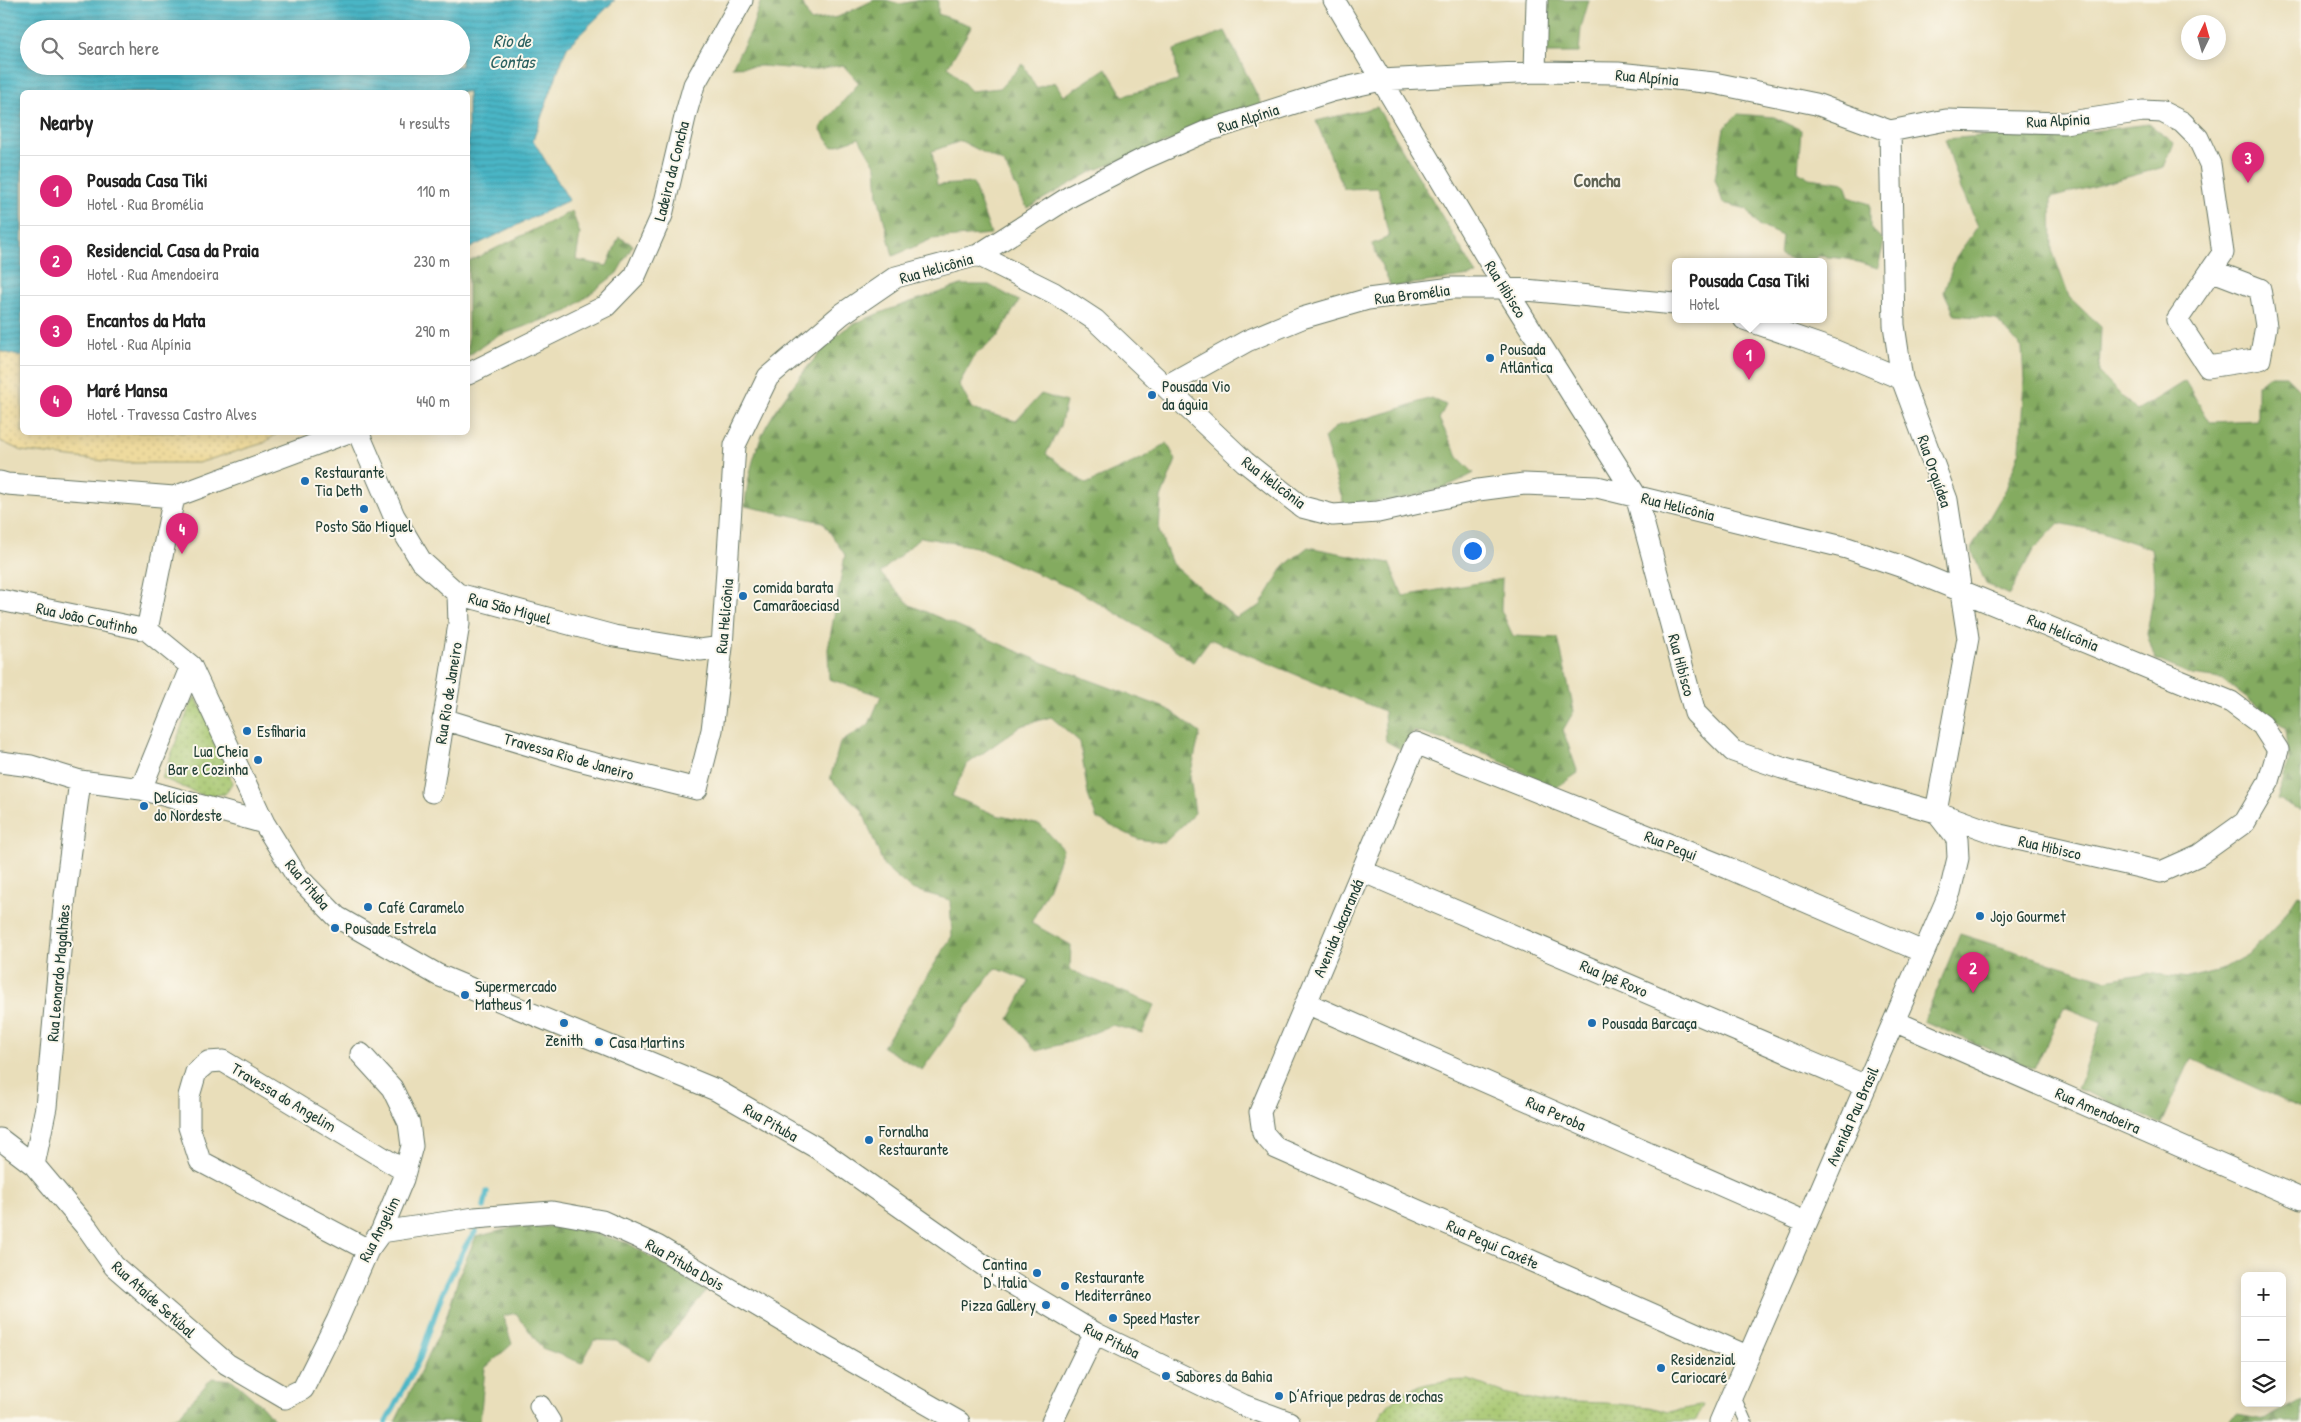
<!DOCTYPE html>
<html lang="en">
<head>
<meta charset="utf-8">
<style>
	body { margin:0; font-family:"Patrick Hand",sans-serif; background:#f2f2f2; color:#222 }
	.controls { position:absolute; right:15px; bottom:15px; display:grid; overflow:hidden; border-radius:8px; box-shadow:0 2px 12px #0003 }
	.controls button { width:45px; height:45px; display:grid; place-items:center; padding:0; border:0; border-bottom:1px solid #e0e0e0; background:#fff; color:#222; font:25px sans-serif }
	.compass { position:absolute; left:2181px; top:15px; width:45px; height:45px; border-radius:50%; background:#fff; box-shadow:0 2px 12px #0003; rotate:5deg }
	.you { position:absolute; left:1472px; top:550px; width:18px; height:18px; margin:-12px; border:4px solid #fff; border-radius:50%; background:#1a73e8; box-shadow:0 0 0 8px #1a73e833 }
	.badge { display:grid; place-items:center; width:32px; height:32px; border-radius:50%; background:#db2777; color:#fff; font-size:16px; font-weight:700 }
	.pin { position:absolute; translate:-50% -41px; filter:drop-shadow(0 1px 2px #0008) }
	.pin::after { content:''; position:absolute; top:26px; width:18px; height:15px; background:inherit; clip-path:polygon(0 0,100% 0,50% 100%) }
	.popup { position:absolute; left:1672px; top:258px; width:155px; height:65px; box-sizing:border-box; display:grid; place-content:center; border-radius:8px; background:#fff; filter:drop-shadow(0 1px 4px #0005); font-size:16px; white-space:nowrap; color:#767676 }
	.popup b { font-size:19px; color:#222 }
	.popup::after { content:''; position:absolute; left:50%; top:100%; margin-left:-10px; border:10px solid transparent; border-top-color:#fff }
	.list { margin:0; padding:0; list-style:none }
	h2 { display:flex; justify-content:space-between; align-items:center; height:65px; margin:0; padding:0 20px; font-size:21px }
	h2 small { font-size:16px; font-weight:400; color:#767676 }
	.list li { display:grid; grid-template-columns:32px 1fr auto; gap:15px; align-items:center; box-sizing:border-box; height:70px; padding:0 20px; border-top:1px solid #e0e0e0 }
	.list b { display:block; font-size:19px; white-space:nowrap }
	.list p { margin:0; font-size:16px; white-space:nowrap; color:#767676 }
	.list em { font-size:16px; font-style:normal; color:#767676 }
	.icon { flex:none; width:28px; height:28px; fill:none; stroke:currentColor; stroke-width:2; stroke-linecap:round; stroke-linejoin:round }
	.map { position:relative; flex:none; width:2301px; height:1422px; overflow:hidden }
	.search { position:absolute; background:#fff; box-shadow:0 2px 12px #0003; left:20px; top:20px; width:450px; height:55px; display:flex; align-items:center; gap:12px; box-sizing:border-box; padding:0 18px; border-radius:28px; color:#767676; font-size:19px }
	.panel { position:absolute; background:#fff; box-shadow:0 2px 12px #0003; left:20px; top:90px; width:450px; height:345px; border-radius:8px }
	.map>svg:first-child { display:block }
</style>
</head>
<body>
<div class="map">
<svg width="2301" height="1422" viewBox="0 0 2301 1422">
	<defs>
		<pattern id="forest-firs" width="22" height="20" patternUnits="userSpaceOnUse" patternTransform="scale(1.25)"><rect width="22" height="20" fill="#84ab61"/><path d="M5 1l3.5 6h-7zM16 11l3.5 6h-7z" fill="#6b8c51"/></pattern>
		<pattern id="sand-dots" width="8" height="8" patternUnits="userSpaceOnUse" patternTransform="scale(1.25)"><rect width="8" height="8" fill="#eeda9e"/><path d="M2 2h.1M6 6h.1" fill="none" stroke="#ccbc89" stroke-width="1.8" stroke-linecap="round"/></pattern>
		<pattern id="park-dots" width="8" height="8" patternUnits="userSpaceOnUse" patternTransform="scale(1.25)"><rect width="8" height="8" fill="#a6c66e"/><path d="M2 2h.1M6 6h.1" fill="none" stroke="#87a25b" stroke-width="1.8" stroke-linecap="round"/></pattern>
		<pattern id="water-rules" width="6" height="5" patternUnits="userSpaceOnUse" patternTransform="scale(1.25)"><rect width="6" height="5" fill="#4ab6c6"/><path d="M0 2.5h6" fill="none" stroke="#3d95a2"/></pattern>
	</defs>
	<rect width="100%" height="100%" fill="#fbf7ec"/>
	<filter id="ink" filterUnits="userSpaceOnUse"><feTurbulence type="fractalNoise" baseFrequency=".02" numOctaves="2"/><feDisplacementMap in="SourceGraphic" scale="10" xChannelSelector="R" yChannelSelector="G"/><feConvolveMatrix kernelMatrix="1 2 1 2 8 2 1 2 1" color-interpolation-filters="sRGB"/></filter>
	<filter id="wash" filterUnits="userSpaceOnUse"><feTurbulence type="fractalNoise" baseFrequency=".0096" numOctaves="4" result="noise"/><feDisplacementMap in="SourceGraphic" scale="20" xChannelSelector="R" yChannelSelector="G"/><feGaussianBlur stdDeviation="1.12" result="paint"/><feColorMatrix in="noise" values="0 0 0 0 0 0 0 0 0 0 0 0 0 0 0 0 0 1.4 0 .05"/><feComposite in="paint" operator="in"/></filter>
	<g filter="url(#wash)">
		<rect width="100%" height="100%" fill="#e9deba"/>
		<path fill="url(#forest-firs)" stroke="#52744a" d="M761,0H801L810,21L838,17L874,0H886L900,4L920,0H938V14L972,26L948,66L971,91L1000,88L1023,64L1036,88L1055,82L1064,96L1106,68L1123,96L1178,81L1174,50L1225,31L1262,105L1093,171L1027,208L1004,163L961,141L932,151L937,185L973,183L991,234L932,239L893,256L878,196L876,167L859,138L832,147L820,128L859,83L843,65L811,70L762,66L732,67L751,31Z
			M1546,0H1589L1581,28L1579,53H1543Z
			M1377,107L1477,275L1391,287L1372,244L1389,237L1378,188L1344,189L1316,121Z
			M1738,114L1774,117L1801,130L1798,171L1809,178L1845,183L1849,197L1870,204V228L1884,241L1878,268L1847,259L1819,256C1807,265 1793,261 1780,256L1782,236L1758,225L1747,209L1723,203L1715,179L1724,128Z
			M2149,124L2174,143L2164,167L2051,198L2052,250L2069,297L2101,327L2099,373L2137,411L2185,381L2210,422L2257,420V385L2268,376H2286L2301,391V810L2277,800L2289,761L2286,728L2221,679L2192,675L2155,659L2147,634L2155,584L2151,549L2102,532L2059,523L2033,550L2009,595L1986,584L1971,549L2006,489L2020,450L2024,380L2022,348L1996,319L1955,315L1944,292L1956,257L1978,226L1961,189L1945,139L1981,136L2043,137Z
			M572,211L580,234L576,260L607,266L619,237L633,245L617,273L568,311L495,337L468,356V262Z
			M961,285H989L1019,301L998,336L975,355L959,384L972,409L1016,421L1041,394L1066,402L1060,426L1046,454L1086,484L1143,458L1167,443L1176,460L1161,498L1159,531L1172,564L1236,618L1260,606L1284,566L1308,547L1389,563L1403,596L1502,579L1501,610L1513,636L1558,638L1574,711L1563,730L1578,773L1554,789L1488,754L1414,731L1400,749L1386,741L1384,711L1210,639L1193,662L1166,643L1082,593L976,547L921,537L880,573L910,605L1049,665L1168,709L1200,733L1190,776L1195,813L1164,843L1138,839L1097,819L1088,795L1080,742L1051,717L1021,726L966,765L952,796L996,815L1041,825L1063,849L1049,887L1031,923L1071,945L1070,970L1155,1005L1142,1033L1112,1025L1077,1040L1036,1051L1009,1019L1029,981L995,968L922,1070L883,1047L952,936L950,900L911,889L884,866L862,810L830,779L840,743L869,724L881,696L829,679L828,649L845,555L823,522L745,506C747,481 753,456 763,433C774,408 826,338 850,326C882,310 927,297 961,285Z
			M1431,398L1446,405L1439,419L1458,457L1474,473C1435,496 1389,501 1344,505L1324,438L1337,426L1389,412Z
			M2298,894L2301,895V1109L2191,1058L2162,1124L2078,1089L2102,1022L2064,1007L2034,1069L1924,1021L1960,934L2105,980L2147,973L2189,978L2221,970L2248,955L2280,922Z
			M515,1227H570L628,1243L706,1291L649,1360L616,1341L594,1340L582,1363L542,1348L516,1313L503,1316L512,1344L485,1368L480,1422H395L444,1324L460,1273L476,1237Z
			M212,1378L232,1380L262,1406L276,1422H161L180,1414Z
			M2301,1400V1422H2225L2237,1414L2266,1419Z"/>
		<path fill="url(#sand-dots)" stroke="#868c69" d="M0,351L22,357V432L278,433L264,443L198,463H120L22,451L0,441Z"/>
		<path fill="url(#park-dots)" stroke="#628251" d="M195,697L216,733L232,783L225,794L204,796L162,778C174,751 181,723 195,697Z
			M1469,1380L1504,1393L1539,1401L1606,1403L1649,1407L1669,1412L1703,1405L1695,1422H1378C1394,1384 1433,1381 1469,1380Z"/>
		<path fill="url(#water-rules)" stroke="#347a7d" fill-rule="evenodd" d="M0,0H615L567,47L533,140L569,200L468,249V92H22V357L0,351ZM29,29H461V66H29Z"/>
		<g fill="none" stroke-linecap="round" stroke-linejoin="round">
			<path stroke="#4ab6c6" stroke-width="5.5" d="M484,1207L487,1192
				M386,1422L420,1358L442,1294L466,1245L476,1231"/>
		</g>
	</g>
	<g filter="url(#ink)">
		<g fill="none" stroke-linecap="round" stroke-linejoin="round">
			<defs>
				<path id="lane" d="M1733,1393L1746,1422"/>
				<path id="street" d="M1535,72L1537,0
					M1890,131L1894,325L1902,379L1947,500L1968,638L1936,812
					M978,255L1054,293L1095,320L1245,462L1302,507L1333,515L1378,512L1478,490L1524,484L1597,487L1847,548L1903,567L2231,702L2262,725L2278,750L2269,781L2245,822L2199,855L2161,872L2000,835L1936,812L1782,768L1733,751L1695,713L1636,496L1505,288L1334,0
					M1744,319L1831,349L1902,379
					M468,374L606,306L635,276L662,215L686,113L694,85L742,0
					M1166,386L1247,341L1302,318L1368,299L1452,288H1505L1675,304
					M358,432L394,516L421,561L458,594L614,636L700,650L722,647
					M0,482L7,484L174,497L349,432
					M0,600L147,630L191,666L264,823L296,875L337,917L438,975L716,1090L817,1148L996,1274L1095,1333L1243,1405L1289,1422
					M147,630L174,497
					M443,719L575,759L697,789L712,730L722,647L735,445L768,377L842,314L896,277L978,255L1071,196L1141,160L1207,131L1332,91L1381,80L1535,72L1618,73L1714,83L1816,104L1890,131L1946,120L2064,123L2143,111L2162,112L2182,122L2198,138L2210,164L2223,253L2177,320L2208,367L2260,359L2266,326L2260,289L2213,271
					M0,762L31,766L80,781L141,789L264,823
					M141,789L191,666
					M432,792L459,624L458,594
					M1362,871L1866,1086
					M1306,1003L1805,1222
					M1894,1021L2301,1199
					M0,1139L34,1165L88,1229L114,1266L227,1364L285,1398L303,1389L337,1321L368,1250L381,1232L403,1179L412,1146L409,1123L392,1088L361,1054
					M34,1165L46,1107L65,896L80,781
					M381,1232L475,1218L552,1212L602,1221L657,1246L822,1344L959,1422
					M368,1250L200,1161L189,1127V1096L196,1072L208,1062L223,1061L405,1171
					M1747,1356L1276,1148L1263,1133L1260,1112L1416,743L1728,868L1923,952
					M540,1406L550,1422
					M1052,1422L1095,1333
					M1720,1422L1950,892L1958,858L1957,839L1936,812"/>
			</defs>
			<use href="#lane" stroke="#667563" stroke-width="13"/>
			<use href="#street" stroke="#667563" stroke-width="23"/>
			<use href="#lane" stroke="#fff" stroke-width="11"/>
			<use href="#street" stroke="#fff" stroke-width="21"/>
		</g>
	</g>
	<g fill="#1f6fb2" stroke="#fbf7ec" stroke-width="2">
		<circle cx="1490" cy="358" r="5"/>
		<circle cx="1152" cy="395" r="5"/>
		<circle cx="305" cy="481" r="5"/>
		<circle cx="364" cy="509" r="5"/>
		<circle cx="743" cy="596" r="5"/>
		<circle cx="247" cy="731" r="5"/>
		<circle cx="258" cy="760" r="5"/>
		<circle cx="144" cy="806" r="5"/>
		<circle cx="368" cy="907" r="5"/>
		<circle cx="1980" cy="916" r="5"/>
		<circle cx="335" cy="928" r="5"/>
		<circle cx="465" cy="995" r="5"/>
		<circle cx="564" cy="1023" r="5"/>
		<circle cx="1592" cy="1023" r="5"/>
		<circle cx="599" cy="1042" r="5"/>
		<circle cx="869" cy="1140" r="5"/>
		<circle cx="1037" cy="1273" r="5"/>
		<circle cx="1065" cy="1286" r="5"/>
		<circle cx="1046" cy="1305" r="5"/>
		<circle cx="1113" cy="1318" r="5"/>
		<circle cx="1661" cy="1368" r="5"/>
		<circle cx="1166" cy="1376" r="5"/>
		<circle cx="1279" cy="1396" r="5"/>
	</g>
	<g text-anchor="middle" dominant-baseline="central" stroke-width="4" stroke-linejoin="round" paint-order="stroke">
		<g font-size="16" fill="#1f3d34" stroke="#fbf7ec">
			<text transform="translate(1647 77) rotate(5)">Rua Alpínia</text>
			<text transform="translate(1248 118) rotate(-18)">Rua Alpínia</text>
			<text transform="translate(2058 120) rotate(-3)">Rua Alpínia</text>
			<text transform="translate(671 171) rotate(-76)">Ladeira da Concha</text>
			<text transform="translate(936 268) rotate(-16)">Rua Helicônia</text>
			<text transform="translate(1506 289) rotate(58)">Rua Hibisco</text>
			<text transform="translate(1412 294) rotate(-7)">Rua Bromélia</text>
			<text transform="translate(1935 471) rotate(71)">Rua Orquídea</text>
			<text transform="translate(1274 482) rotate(37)">Rua Helicônia</text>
			<text transform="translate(1678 506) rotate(14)">Rua Helicônia</text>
			<text transform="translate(510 608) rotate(15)">Rua São Miguel</text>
			<text transform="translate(724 616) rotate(-85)">Rua Helicônia</text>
			<text transform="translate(87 618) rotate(12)">Rua João Coutinho</text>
			<text transform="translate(2063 632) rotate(22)">Rua Helicônia</text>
			<text transform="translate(1682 665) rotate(75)">Rua Hibisco</text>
			<text transform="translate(448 693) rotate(-81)">Rua Rio de Janeiro</text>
			<text transform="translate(569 756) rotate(16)">Travessa Rio de Janeiro</text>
			<text transform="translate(1671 845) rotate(22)">Rua Pequi</text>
			<text transform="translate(2050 847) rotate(13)">Rua Hibisco</text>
			<text transform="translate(308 884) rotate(50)">Rua Pituba</text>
			<text transform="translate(1338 928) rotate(-67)">Avenida Jacarandá</text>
			<text transform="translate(58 973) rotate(-85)">Rua Leonardo Magalhães</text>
			<text transform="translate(1614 978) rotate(23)">Rua Ipê Roxo</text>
			<text transform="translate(284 1097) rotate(31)">Travessa do Angelim</text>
			<text transform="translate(2098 1110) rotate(24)">Rua Amendoeira</text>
			<text transform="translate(1556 1113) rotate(24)">Rua Peroba</text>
			<text transform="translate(1852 1116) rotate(-66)">Avenida Pau Brasil</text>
			<text transform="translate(771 1122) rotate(30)">Rua Pituba</text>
			<text transform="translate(379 1229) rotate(-63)">Rua Angelim</text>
			<text transform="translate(1493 1244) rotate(24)">Rua Pequi Caxête</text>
			<text transform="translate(685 1264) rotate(30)">Rua Pituba Dois</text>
			<text transform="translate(154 1299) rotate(42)">Rua Ataíde Setúbal</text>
			<text transform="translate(1112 1340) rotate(27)">Rua Pituba</text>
		</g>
		<g font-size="16" fill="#1f3d34" stroke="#fbf7ec" text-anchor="start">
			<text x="1500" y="349">Pousada<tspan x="1500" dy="18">Atlântica</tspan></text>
			<text x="1162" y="386">Pousada Vio<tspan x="1162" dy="18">da águia</tspan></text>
			<text x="315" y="472">Restaurante<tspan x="315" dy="18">Tia Deth</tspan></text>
			<text x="364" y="526" text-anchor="middle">Posto São Miguel</text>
			<text x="753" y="587">comida barata<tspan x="753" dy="18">Camarãoeciasd</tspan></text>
			<text x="257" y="731">Esfiharia</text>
			<text x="248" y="751" text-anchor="end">Lua Cheia<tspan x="248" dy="18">Bar e Cozinha</tspan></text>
			<text x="154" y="797">Delícias<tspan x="154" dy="18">do Nordeste</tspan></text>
			<text x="378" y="907">Café Caramelo</text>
			<text x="1990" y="916">Jojo Gourmet</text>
			<text x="345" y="928">Pousade Estrela</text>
			<text x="475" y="986">Supermercado<tspan x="475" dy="18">Matheus 1</tspan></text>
			<text x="1602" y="1023">Pousada Barcaça</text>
			<text x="564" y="1040" text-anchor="middle">Zenith</text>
			<text x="609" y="1042">Casa Martins</text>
			<text x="879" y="1131">Fornalha<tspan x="879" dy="18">Restaurante</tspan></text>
			<text x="1027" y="1264" text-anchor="end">Cantina<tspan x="1027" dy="18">D' Italia</tspan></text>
			<text x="1075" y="1277">Restaurante<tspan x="1075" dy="18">Mediterrâneo</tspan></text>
			<text x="1036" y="1305" text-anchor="end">Pizza Gallery</text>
			<text x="1123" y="1318">Speed Master</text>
			<text x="1671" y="1359">Residenzial<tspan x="1671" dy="18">Cariocaré</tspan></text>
			<text x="1176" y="1376">Sabores da Bahia</text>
			<text x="1289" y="1396">D’Afrique pedras de rochas</text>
		</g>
		<g font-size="18" font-style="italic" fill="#2c6160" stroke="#fbf7ec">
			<text x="512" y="40">Rio de<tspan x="512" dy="21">Contas</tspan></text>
		</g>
		<g font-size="18" font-weight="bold" fill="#606455" stroke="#fbf7ec">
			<text x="1597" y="180">Concha</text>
		</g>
	</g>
</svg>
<div class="controls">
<button>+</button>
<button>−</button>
<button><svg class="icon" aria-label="layers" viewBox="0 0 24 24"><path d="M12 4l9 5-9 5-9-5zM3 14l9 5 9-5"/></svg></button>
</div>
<svg class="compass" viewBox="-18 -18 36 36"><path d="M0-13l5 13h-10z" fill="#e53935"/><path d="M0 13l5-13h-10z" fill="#767676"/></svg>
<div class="you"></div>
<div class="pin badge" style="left:1749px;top:380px">1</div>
<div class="popup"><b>Pousada Casa Tiki</b>Hotel</div>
<div class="pin badge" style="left:1973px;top:993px">2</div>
<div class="pin badge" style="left:2248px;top:183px">3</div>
<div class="pin badge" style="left:182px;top:554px">4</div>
<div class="search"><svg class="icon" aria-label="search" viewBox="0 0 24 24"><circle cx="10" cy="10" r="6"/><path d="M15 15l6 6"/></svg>Search here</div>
<section class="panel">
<h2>Nearby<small>4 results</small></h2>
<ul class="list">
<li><span class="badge">1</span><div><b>Pousada Casa Tiki</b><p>Hotel · Rua Bromélia</p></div><em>110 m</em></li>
<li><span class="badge">2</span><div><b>Residencial Casa da Praia</b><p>Hotel · Rua Amendoeira</p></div><em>230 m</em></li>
<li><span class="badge">3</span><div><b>Encantos da Mata</b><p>Hotel · Rua Alpínia</p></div><em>290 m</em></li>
<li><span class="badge">4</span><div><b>Maré Mansa</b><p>Hotel · Travessa Castro Alves</p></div><em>440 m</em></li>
</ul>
</section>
</div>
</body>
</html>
